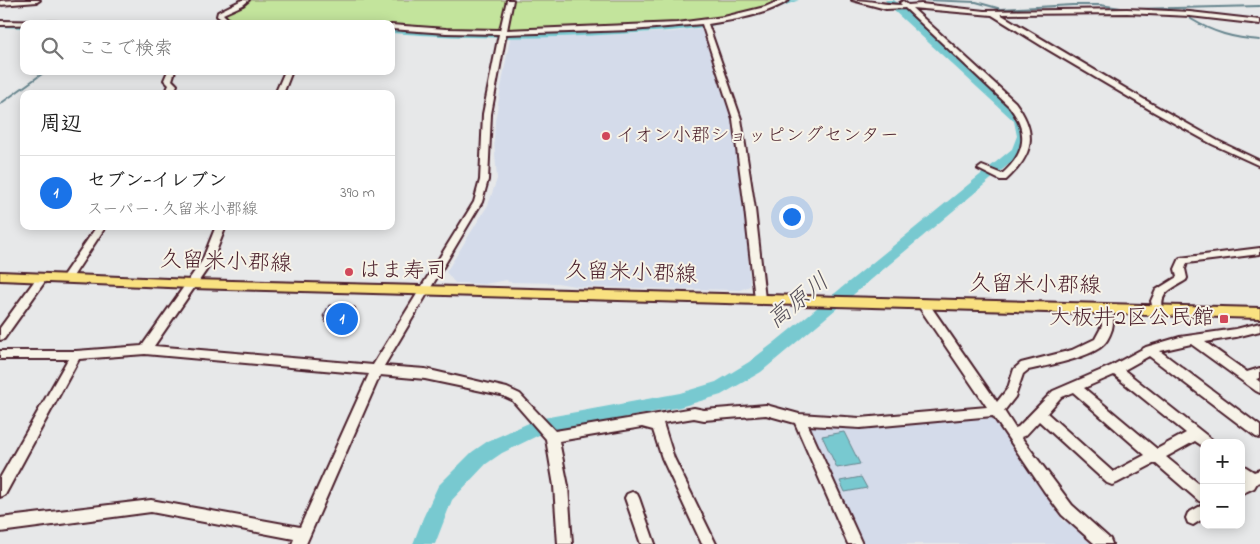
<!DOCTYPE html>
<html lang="ja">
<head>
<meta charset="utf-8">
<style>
	body { margin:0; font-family:"Indie Flower","Klee One",sans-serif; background:#f2f2f2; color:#222 }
	.controls { position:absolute; right:15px; bottom:15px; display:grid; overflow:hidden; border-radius:10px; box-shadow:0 2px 12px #0003 }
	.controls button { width:45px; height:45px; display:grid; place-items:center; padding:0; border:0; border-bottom:1px solid #e0e0e0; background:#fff; color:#222; font:25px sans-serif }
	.you { position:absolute; left:791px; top:216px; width:18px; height:18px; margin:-12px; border:4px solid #fff; border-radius:50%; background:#1a73e8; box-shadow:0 0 0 8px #1a73e833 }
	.badge { display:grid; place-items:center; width:32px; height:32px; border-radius:50%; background:#1a73e8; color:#fff; font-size:16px; font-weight:700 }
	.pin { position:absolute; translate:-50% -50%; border:2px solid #fff; box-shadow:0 1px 5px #0006 }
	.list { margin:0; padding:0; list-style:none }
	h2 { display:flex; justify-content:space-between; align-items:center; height:65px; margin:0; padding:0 20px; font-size:21px }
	h2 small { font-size:16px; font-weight:400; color:#767676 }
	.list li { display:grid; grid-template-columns:32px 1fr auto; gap:15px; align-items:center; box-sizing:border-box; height:75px; padding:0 20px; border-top:1px solid #e0e0e0 }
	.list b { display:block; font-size:19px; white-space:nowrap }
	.list p { margin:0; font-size:16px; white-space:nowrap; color:#767676 }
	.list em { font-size:16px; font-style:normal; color:#767676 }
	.icon { flex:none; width:28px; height:28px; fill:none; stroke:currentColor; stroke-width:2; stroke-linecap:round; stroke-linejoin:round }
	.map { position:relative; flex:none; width:1260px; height:544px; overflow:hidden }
	.search { position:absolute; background:#fff; box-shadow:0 2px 12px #0003; left:20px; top:20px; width:375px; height:55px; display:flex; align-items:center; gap:12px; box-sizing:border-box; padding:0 18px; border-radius:10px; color:#767676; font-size:19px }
	.panel { position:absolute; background:#fff; box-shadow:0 2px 12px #0003; left:20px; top:90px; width:375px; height:140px; border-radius:10px }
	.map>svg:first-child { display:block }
</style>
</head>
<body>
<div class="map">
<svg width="1260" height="544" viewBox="0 0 1260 544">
	<rect width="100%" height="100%" fill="#e7e8e9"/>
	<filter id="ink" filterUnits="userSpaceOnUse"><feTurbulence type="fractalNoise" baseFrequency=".02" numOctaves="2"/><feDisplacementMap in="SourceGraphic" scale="10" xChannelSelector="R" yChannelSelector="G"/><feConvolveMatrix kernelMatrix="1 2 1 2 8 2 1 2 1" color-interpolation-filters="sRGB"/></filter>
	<g filter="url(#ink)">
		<path fill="#d4dbea" d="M701,28L732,119L746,220L750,286L740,290L581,287L557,283L508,282L507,280L484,284L455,283L446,272L488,205L497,179L494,141L495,121L510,38L673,32Z
			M991,415L1064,522L1070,518L1099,544H862L811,430V426L816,424L864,428Z"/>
		<path fill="#c3e49c" stroke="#868264" d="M247,0H784L751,11L721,18L681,23L466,32L391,27V24H228L222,13Z"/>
		<path fill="#78c9d0" stroke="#66858e" d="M844,432L860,464L837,468L822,436Z
			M861,477L867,488L845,492L840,481Z"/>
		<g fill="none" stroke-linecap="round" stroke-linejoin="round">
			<path stroke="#66858e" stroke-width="2" d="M927,0L976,2L1001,9L1073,5H1100L1128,9
				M1134,9L1260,6
				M1183,10L1189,13L1191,19C1214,33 1233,38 1260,40
				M0,104L46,71"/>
			<path fill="#78c9d0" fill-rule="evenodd" d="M787,0H799L757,16L754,17L750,14Z
				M885,0H894L1023,118C1031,131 1030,142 1021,154L761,372L721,395L680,407L541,434L502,453L486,464L452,500L435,544H413L423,518L438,486L472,452L488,441L538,419L680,393L716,382L749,362L775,342L1012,149L1017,136L1014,121L893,10Z
				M721,18L724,19V23C690,31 654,32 619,34C543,39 467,39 391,33V27C466,33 540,33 615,29C651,27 686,25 721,18Z
				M0,21L28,24H24V28L0,27Z"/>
			<defs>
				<path id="minor" d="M16,0H40L37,2L0,5V1Z
					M242,0H249L243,5L223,14L230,21L228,24H222L224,21L217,16L218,12Z
					M507,0H513L507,30L677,23L724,17L765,7L781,0H789C767,15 734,20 708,24L741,119L755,209L765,299L764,302H756L755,299L745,209L733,119L702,24L632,30L506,34L491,114L488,180L482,202L384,366L425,369L507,388L520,394L555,431L694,408L704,410L766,405L799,414L860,418L987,407L919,307L918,304L919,301H927L997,402L1008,388L1014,369L1021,363L1072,350L1095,339L1102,326L1101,309L1102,306H1110C1113,314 1114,321 1112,329C1110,335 1107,342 1102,346C1088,358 1047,366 1028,370L1023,374L1015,397L1004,411L1015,428L1018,427L1053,391L1111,366L1146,347L1180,337L1236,329L1260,323V331L1236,337L1205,342L1247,372L1260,368V378L1256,379L1260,382V393L1256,391L1191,344L1160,351L1260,426V438L1256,437L1149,356L1124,370L1211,439L1213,443H1204V447L1195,441L1166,457L1204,488V503L1199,501L1155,463L1117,483L1112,485L1107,483L1039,421L1026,435L1021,437L1072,505L1110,539L1112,544H1095L1062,515L1044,491L993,416L860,428L808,425L862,544H848L795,423L766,415L704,420L694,418L663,423L674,458L716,544H702L662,458L653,430L642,427L559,441L568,486L572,544H558L554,486L546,439L512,400L501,395L425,379L380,375L306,544H292L294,539L151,512L0,532V518L151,500L300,527L369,374L145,354L79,359L5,495L0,497V478L68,359H0V351H76L142,346L202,261L216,226H226L212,262L154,346L373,365L474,202L480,180L483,114L499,34L446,33L391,29V25L446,29L500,30ZM1114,375L1186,433L1157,449L1084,388ZM1073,392L1145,455L1113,472L1047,413L1061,397Z
					M852,0C869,0 885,5 902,5L900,3L903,1L908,5L921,4L984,11L1127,9L1190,12L1260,20V24L1190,16L1127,13L1000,14L1145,100L1218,141L1260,161V166L1212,144L1154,112L1047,49L992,15L912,8L1015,102C1038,133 1034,154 1006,180H1000L978,169L982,166L1002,174C1026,153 1029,132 1009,106L905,8L886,9Z
					M0,21L61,22L64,24L0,25Z
					M168,71H175L172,80L177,85L173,94H165L169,85L164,80Z
					M285,71H292L283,94H275Z
					M97,226H106L70,281H62L61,279L62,277Z
					M1260,248V254L1187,263L1185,269L1187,278L1186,280C1172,289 1159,292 1163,310L1162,313H1154L1151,301L1156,290L1177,277L1175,269L1180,258Z
					M42,275L46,276L47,278L46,280L4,339L0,340V328L38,276Z
					M1241,464L1254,472L1260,470V482L1257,483L1254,488L1241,494V481L1244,480L1241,478Z
					M632,492L637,494L639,498L655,544H641L625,498L627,494Z
					M1204,504V518L1193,525L1188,523L1186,518L1188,513Z"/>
				<path id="major" d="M0,272L192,280L1260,308V318L192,288L0,280Z"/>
			</defs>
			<use href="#minor" stroke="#4a1f2b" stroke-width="4"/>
			<use href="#major" stroke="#4a1f2b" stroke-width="4"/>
			<use href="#minor" fill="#f7f3e8" fill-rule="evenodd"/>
			<use href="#major" fill="#f9e181" fill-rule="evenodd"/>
		</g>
		<path fill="#90a3cb" stroke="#4a1f2b" d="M355,307L357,314L352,325L326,323L323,316Z"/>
		<path fill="#7685a5" stroke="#4a1f2b" d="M355,307L357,314L352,325L349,318Z"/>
		<path fill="#a8beec" stroke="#4a1f2b" d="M329,305L355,307L349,318L323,316Z"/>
	</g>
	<g fill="#d1495b" stroke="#f7f3e8" stroke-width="2">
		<circle cx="606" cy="136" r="5"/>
		<circle cx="349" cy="272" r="5"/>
		<rect x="1219" y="314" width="10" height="10" rx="2.5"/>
	</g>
	<g text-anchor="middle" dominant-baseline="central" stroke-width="4" stroke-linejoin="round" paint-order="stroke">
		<g font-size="19" fill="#4a1f2b" stroke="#f7f3e8" text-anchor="start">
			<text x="616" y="136">イオン小郡ショッピングセンター</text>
		</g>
		<g font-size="22" fill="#4a1f2b" stroke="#f7f3e8">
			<text transform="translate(226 263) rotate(2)">久留米小郡線</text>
			<text transform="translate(631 274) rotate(2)">久留米小郡線</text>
			<text transform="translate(1035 286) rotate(1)">久留米小郡線</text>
		</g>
		<g font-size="22" fill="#4a1f2b" stroke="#f7f3e8" text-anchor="start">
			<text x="359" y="272">はま寿司</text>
			<text x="1214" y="319" text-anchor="end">大板井2区公民館</text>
		</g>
		<g font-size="24" font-style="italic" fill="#58525d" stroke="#f7f3e8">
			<text transform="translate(799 302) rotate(-39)">高原川</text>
		</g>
	</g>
</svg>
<div class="controls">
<button>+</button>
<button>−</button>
</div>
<div class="you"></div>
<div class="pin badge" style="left:342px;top:319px">1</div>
<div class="search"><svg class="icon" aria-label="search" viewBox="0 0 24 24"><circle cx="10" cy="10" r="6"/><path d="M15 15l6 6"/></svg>ここで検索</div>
<section class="panel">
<h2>周辺<small></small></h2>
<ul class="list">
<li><span class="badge">1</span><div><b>セブン-イレブン</b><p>スーパー · 久留米小郡線</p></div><em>390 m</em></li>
</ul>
</section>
</div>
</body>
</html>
